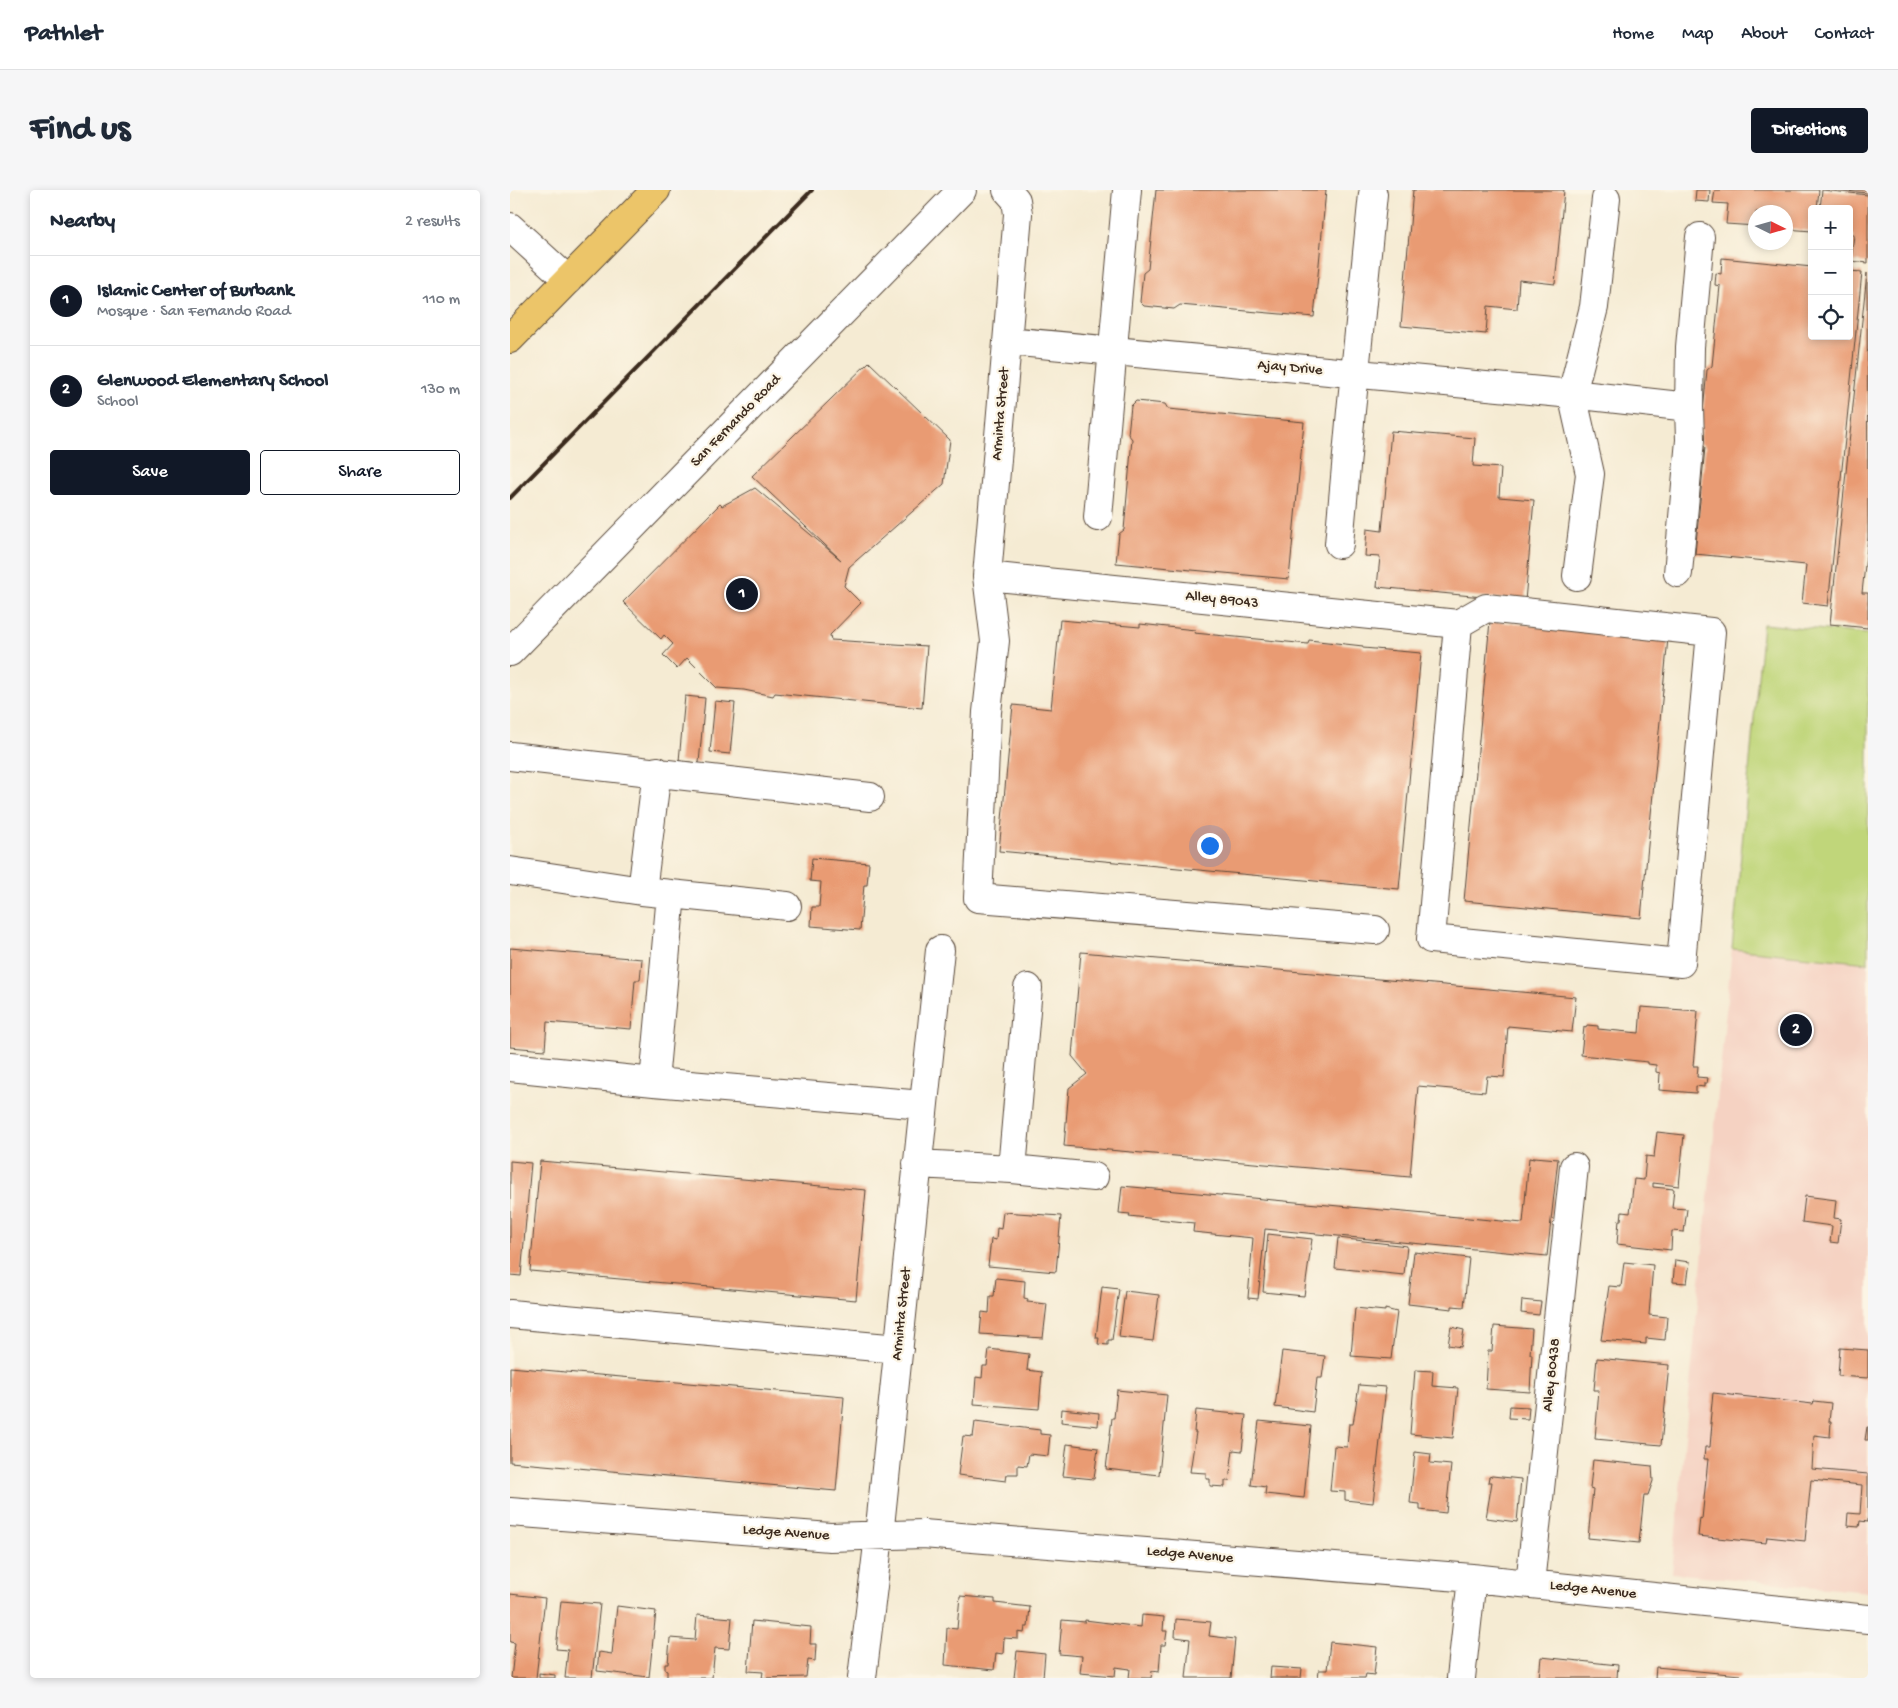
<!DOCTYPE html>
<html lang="en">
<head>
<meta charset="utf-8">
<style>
	body { margin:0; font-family:"Gochi Hand",sans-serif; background:#f6f6f7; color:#1f2937 }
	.controls { position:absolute; right:15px; top:15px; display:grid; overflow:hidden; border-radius:5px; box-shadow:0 2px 8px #0003 }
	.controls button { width:45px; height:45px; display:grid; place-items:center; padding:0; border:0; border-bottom:1px solid #e0e1e3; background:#fff; color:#1f2937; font:25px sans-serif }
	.compass { position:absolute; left:1238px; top:15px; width:45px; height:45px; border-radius:50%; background:#fff; box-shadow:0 2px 8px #0003; rotate:95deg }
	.you { position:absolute; left:699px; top:655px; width:18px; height:18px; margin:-12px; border:4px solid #fff; border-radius:50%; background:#1a73e8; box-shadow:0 0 0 8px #1a73e833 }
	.badge { display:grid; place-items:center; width:32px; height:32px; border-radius:50%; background:#111827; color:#fff; font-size:16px; font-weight:700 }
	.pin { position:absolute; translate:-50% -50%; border:2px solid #fff; box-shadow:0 1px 5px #0006 }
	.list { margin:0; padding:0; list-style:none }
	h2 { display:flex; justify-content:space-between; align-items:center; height:65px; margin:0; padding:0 20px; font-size:21px }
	h2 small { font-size:16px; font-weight:400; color:#747a83 }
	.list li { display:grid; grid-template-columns:32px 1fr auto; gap:15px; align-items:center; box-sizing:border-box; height:90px; padding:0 20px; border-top:1px solid #e0e1e3 }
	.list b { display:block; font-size:19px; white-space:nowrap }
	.list p { margin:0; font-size:16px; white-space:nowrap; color:#747a83 }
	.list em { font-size:16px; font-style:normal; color:#747a83 }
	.actions { display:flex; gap:10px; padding:15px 20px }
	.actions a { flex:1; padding:11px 0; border:1px solid #111827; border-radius:5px; text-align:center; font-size:18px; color:#111827 }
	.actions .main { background:#111827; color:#fff }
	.icon { flex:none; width:28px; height:28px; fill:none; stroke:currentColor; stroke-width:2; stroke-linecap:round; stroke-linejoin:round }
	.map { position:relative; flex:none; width:1358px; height:1488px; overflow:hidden; border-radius:5px }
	header { display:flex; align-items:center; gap:30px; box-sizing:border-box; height:70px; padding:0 25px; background:#fff; border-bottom:1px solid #e0e1e3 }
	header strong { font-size:24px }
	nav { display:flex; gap:28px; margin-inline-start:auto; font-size:18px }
	.intro { display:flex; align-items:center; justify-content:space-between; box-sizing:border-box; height:120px; padding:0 30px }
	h1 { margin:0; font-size:35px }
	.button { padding:12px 22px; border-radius:5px; background:#111827; color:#fff; font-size:18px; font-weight:700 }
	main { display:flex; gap:30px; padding:0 30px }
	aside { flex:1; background:#fff; border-radius:5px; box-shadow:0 2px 8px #0003 }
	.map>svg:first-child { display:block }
</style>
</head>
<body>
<header>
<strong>Pathlet</strong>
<nav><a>Home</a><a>Map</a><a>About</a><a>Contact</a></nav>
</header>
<div class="intro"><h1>Find us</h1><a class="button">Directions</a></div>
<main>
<aside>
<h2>Nearby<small>2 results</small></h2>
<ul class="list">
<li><span class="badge">1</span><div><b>Islamic Center of Burbank</b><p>Mosque · San Fernando Road</p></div><em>110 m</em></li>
<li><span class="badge">2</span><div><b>Glenwood Elementary School</b><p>School</p></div><em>130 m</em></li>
</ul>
<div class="actions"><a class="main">Save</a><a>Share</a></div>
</aside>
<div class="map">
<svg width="1358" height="1488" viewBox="0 0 1358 1488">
	<rect width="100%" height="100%" fill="#fcf5e5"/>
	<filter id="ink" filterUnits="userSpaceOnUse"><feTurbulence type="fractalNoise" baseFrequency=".02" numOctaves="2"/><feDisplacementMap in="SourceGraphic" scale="10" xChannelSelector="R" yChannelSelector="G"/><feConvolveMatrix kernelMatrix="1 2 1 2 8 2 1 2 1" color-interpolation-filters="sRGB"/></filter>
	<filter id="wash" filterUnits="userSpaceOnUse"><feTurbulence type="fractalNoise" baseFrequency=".0096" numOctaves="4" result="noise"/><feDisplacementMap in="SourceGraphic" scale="20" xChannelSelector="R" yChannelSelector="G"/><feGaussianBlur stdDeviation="1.12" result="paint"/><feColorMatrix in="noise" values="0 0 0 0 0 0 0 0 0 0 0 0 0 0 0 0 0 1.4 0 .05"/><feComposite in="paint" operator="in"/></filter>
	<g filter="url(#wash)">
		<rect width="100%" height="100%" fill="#f5ebd3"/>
		<path fill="#f5d2c2" d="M1253,434L1358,444V1402L1162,1383Z"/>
		<path fill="#c0d67a" stroke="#7e804c" d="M1253,434L1358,444V773L1222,759Z"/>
		<g id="blocks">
			<path fill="#e99b73" d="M646,0H816L804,127L670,115L664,119L634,116L630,112L633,83L638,79Z
				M903,0H1054L1045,94L1009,90L1007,119L978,116L976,144L891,136Z
				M1186,0H1200L1199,12L1185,11Z
				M1205,0H1309L1307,19H1302V41L1276,39V22H1246V36L1216,34L1218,14L1203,13Z
				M1312,0L1358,5V73L1341,71L1344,45H1339V19H1310Z
				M1336,0H1358V3L1336,1Z
				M1212,68L1302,77V146H1339V81L1352,82L1318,416L1292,413L1296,375L1185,364L1195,257L1190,253L1197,180L1202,176L1210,96L1205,95L1206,83L1211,84Z
				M1357,83L1358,347L1352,403H1358V438L1320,434Z
				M359,172L440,250L434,294L339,377L334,396L351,413L320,445L321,450L417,456L412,518L265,503L263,506L234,500L207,498L177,468L167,479L153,465L163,454L154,445L151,449L113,412L210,314L212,316L245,298L331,370L242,286Z
				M626,211L655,214L658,219L794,232L779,389L606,373L609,344L614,340L622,249L618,244L621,216Z
				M881,241L965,248L963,276L991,278L989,307L1024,310L1015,411L867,397L870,367L855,366L857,339L872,341Z
				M550,430L630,437V434L685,440L684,443L798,454L799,450L853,456V458L911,463L889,699L489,661L503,515L541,519Z
				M980,431L1158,448L1131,728L954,711Z
				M175,506L195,508L189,573L169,571Z
				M205,511L225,513L220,564L200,562Z
				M302,668L359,673L357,695H354L350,740L301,736L302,717H309L311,692L300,691Z
				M0,758L132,769L130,790H125L121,839L37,832L35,860L0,857Z
				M571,762L1066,807L1062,842L998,836L994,887L977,886L975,902L908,896L900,987L554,956L559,898L577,884L562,866Z
				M1131,817L1188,821L1183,876H1188L1187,887L1198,888L1197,893H1194V897L1186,896V903L1149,900L1150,883L1146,882V875L1138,874V872L1071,865L1074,837L1076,838L1077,835L1088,836V839L1129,843Z
				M1147,942L1174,945L1169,996L1143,993V997L1164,999L1162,1018L1177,1019L1174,1042L1162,1041L1161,1060L1107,1054L1109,1030H1111L1112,1022L1120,1023L1124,989L1134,990L1136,966L1144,967Z
				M1024,967L1048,969L1037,1066L755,1039L748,1109L738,1108L743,1048L683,1042L684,1033L619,1026L620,1024L609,1023L612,996L1013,1033L1019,968L1024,969Z
				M0,971L21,973L11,1086L0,1085Z
				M30,971L356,1000L346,1110L20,1081Z
				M1295,1006L1326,1010L1324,1028L1331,1029L1328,1053L1320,1052L1322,1036L1292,1032Z
				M493,1022L551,1026L546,1082L478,1076L481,1049L486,1050L487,1038L491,1039Z
				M758,1044L802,1049L794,1106L753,1102Z
				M828,1048L897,1056L894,1085L825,1078Z
				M904,1062L959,1068L954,1117L942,1116V1119L898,1114Z
				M1165,1070L1180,1072L1177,1093L1163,1092Z
				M1114,1072L1143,1075L1139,1125L1157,1127L1155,1150L1136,1148V1154L1091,1150L1099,1096L1111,1097Z
				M486,1088L515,1091L514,1108L518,1109L517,1112L537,1114L533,1148L470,1144L472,1122L479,1123L480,1106H484Z
				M592,1097L609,1099L602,1150H598V1155L588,1154L589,1148H586Z
				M615,1101L649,1105L643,1151L609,1147Z
				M1012,1110L1031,1112L1029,1125L1011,1123Z
				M845,1118L875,1121V1119L887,1122L881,1169L841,1166Z
				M984,1136L1022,1139L1020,1164H1022L1020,1202L976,1199L978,1161H982Z
				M941,1137L954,1140L951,1157L938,1155Z
				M1330,1158L1358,1160V1188L1328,1186Z
				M479,1159L519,1164L517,1180L532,1182L529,1219L464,1214L466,1187L472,1188L473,1176H477Z
				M772,1161L815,1166L812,1188H807L803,1222L765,1217Z
				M1087,1168L1159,1175L1151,1255L1085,1249L1089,1200H1084Z
				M0,1177L334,1207L326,1301L0,1272Z
				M905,1180L923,1181L922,1196L948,1198L943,1248L900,1244Z
				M849,1195L876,1197L863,1313L835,1310V1302L820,1301L824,1256L837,1257L839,1234H843Z
				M607,1200L657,1205L649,1285L596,1279L602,1228H604Z
				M1203,1203L1303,1214L1304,1211L1321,1213L1319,1232H1321L1320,1247L1304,1245L1302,1279L1358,1284V1332L1350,1331L1349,1337L1337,1336L1338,1323L1350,1324L1352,1295L1301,1290L1295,1351L1257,1347L1256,1353L1188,1346L1190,1328L1192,1329L1198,1269H1194L1195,1257H1200L1202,1233H1200Z
				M1000,1216L1019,1217L1018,1229L999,1228Z
				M552,1219L589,1223L588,1236L551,1232Z
				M686,1220L736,1225L732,1261L723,1260L719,1291H715V1297L700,1296V1289H696V1283L680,1282L686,1242H684Z
				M749,1231L801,1236L794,1308L755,1304L756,1297L741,1295Z
				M465,1232L530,1240V1244L540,1245L538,1266L519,1264L517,1276L508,1275V1284H497L496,1291L448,1285L453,1246L463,1247Z
				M1357,1237H1358V1250H1355Z
				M557,1254L588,1258L584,1289L553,1286Z
				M905,1262L921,1264L920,1273L941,1275L936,1323L910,1320V1314L900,1313Z
				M1083,1270L1142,1276L1143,1291L1138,1305H1134L1129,1353L1078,1348L1083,1299L1080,1298Z
				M982,1286L1011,1289L1007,1332L976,1328L982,1292H978L979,1287Z
				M0,1404L35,1408L26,1488H1L5,1453L0,1452Z
				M450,1406L485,1409V1413L520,1417L518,1437H515L514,1443L508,1442V1449L494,1448L493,1464L486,1463L484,1480L435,1475L437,1438L447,1439Z
				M51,1411L90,1414L82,1488H55L58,1460L46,1459Z
				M107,1416L146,1421L139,1487L87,1481L89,1462L102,1464Z
				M187,1425L222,1428L219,1459L205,1458L202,1488H157V1480L155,1479V1474H158L160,1448L185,1450Z
				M632,1425L654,1427L653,1441H657L655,1455H651L649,1482L642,1481L641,1488H619L620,1479L606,1477L605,1486L570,1483L572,1466L549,1464L552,1430L575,1432V1430L631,1437Z
				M666,1429L701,1432L699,1446L725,1449L721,1488H676L680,1449L665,1447Z
				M242,1431L301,1437L300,1454H306L305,1471L298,1470L296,1487L252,1488L253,1482L238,1481Z
				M820,1452L867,1457L864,1485L856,1484L855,1488H808L809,1480H817Z
				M507,1461L535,1464L533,1488H504Z
				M1031,1467L1108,1475L1107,1488H1029Z
				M761,1477L792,1479L791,1488H760Z
				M1146,1477L1230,1485V1488H1145Z
				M29,1483L45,1485V1488H29Z"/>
		</g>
	</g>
	<g filter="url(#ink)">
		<use href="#blocks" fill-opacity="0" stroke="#574739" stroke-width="1"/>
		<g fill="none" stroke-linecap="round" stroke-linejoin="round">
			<defs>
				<path id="minor" d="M497,0L506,10L508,24L477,386L485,451L477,522L468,708L865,740
					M0,37L58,90
					M498,151L1062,204L1179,217L1180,250L1168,383
					M1179,217L1180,157L1190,47
					M588,327L617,0
					M829,354L841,221L863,4
					M477,386L948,434
					M1067,386L1080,284L1062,204L1084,117L1096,9
					M976,418L1201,442L1171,773L921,749L948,434Z
					M0,462L452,0
					M0,566L360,607
					M0,681L132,701L277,716
					M132,701L147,581
					M0,877L144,892L413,915
					M144,892L161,704
					M407,974L502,979L518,798
					M502,979L584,987
					M0,1124L389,1159
					M0,1322L320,1347L413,1344L962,1388L1358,1429
					M1020,1394L1064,977
					M352,1488L369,1346L430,760
					M951,1488L962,1388"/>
				<path id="major" d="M0,149L146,0"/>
			</defs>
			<use href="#minor" stroke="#574739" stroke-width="30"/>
			<use href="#major" stroke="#574739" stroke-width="30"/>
			<use href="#minor" stroke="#fff" stroke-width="28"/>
			<use href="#major" stroke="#ecc569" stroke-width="28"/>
			<path stroke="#3b2a1e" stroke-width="4" d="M0,308L302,0"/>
		</g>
	</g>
	<g text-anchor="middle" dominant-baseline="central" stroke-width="4.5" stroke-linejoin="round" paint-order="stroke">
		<g font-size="15" fill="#3b2a1e" stroke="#fcf5e5">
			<text transform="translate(780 178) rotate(5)">Ajay Drive</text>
			<text transform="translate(491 224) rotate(-85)">Arminta Street</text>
			<text transform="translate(226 231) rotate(-46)">San Fernando Road</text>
			<text transform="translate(712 410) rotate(6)">Alley 89043</text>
			<text transform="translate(392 1124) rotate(-84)">Arminta Street</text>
			<text transform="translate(1042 1185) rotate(-84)">Alley 80438</text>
			<text transform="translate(276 1343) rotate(4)">Ledge Avenue</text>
			<text transform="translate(680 1365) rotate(5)">Ledge Avenue</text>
			<text transform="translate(1083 1400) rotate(6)">Ledge Avenue</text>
		</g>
	</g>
</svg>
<div class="controls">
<button>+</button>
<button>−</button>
<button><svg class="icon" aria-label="locate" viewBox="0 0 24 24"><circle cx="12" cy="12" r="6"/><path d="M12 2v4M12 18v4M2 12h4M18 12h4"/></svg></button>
</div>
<svg class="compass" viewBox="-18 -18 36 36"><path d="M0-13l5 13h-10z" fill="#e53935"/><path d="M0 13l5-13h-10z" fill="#747a83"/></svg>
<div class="you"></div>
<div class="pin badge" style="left:232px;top:404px">1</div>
<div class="pin badge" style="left:1286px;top:840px">2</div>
</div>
</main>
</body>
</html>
